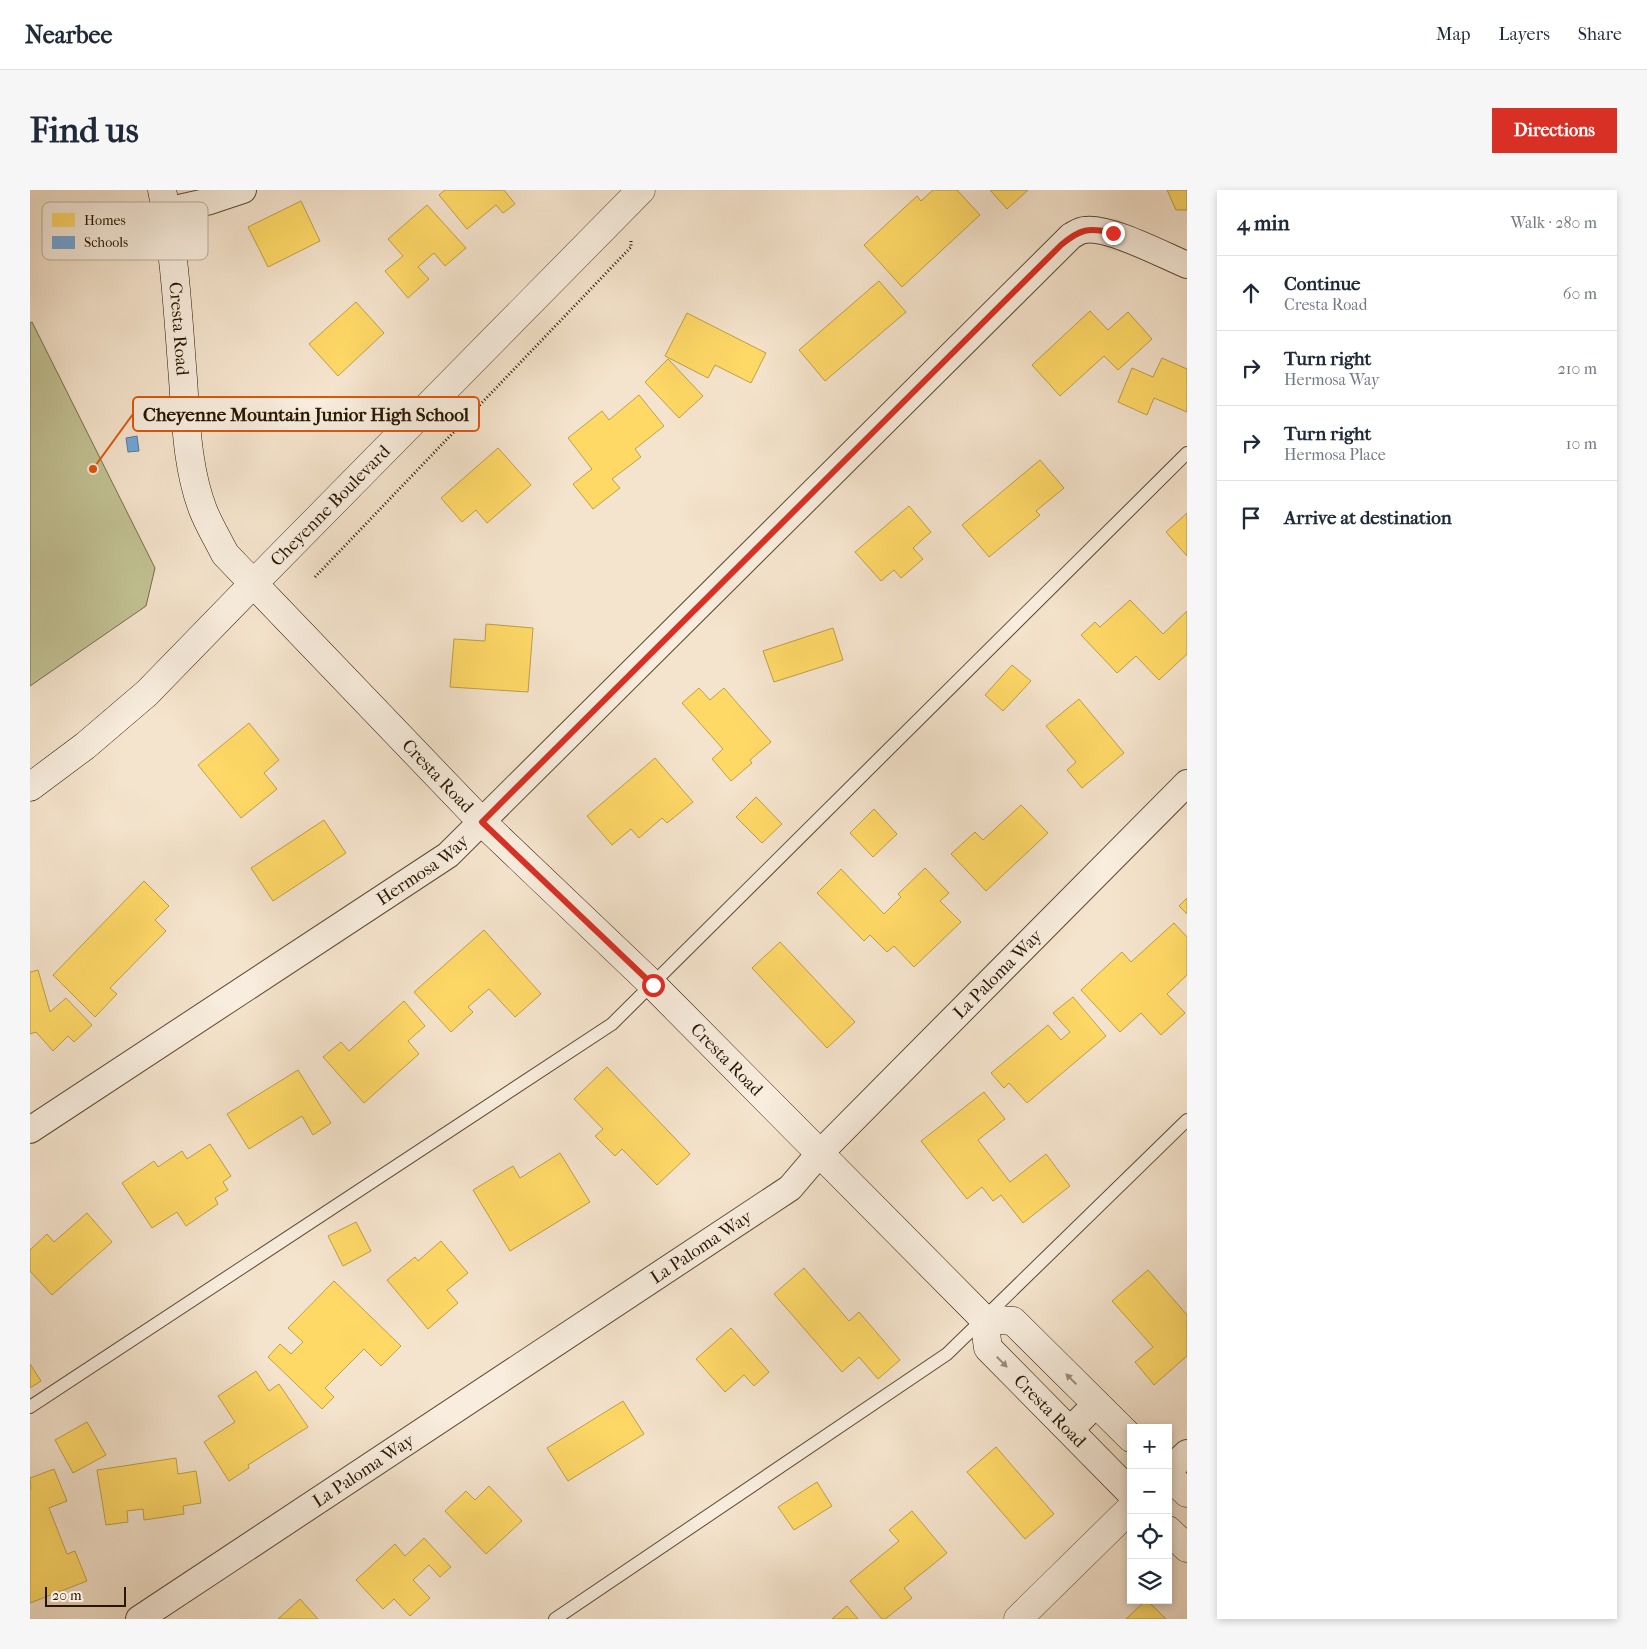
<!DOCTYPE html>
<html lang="en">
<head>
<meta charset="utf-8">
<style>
	body { margin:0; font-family:"IM FELL French Canon",serif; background:#f6f6f7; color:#1f2937 }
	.controls { position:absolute; right:15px; bottom:15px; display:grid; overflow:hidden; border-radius:0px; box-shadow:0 2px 8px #0003 }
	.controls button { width:45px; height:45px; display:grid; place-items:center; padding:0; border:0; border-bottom:1px solid #e0e1e3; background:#fff; color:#1f2937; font:25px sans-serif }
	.scale { position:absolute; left:15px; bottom:12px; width:81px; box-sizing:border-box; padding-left:5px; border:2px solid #281700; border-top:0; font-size:14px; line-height:18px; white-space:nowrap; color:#281700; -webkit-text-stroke:4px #f8edde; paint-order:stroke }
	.stop { position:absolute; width:15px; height:15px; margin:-11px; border:4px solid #d93025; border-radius:50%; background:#fff }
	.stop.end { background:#d93025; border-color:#fff; box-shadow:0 1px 5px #0008 }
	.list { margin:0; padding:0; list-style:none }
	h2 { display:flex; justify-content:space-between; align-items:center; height:65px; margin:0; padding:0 20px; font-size:21px }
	h2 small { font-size:16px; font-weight:400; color:#747a83 }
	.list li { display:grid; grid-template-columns:32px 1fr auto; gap:15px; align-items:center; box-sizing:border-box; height:75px; padding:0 20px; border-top:1px solid #e0e1e3 }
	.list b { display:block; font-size:19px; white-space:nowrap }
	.list p { margin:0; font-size:16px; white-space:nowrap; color:#747a83 }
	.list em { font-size:16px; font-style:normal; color:#747a83 }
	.icon { flex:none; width:28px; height:28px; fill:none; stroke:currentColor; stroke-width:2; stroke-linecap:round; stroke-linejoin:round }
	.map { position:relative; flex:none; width:1157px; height:1429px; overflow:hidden; border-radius:0px }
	header { display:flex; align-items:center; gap:30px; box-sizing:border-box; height:70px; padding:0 25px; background:#fff; border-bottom:1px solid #e0e1e3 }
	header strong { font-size:24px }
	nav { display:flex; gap:28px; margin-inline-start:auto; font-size:18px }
	.intro { display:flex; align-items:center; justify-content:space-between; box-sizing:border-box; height:120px; padding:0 30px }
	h1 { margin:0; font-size:35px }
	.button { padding:12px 22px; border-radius:0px; background:#d93025; color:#fff; font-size:18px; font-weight:700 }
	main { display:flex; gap:30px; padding:0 30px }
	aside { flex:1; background:#fff; border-radius:0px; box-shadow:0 2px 8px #0003 }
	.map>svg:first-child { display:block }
</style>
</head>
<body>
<header>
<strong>Nearbee</strong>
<nav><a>Map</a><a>Layers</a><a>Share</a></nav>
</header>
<div class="intro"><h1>Find us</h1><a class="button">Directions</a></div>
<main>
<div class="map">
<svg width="1157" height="1429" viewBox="0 0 1157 1429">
	<rect width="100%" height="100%" fill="#f5e4cd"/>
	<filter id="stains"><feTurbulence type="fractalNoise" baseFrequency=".004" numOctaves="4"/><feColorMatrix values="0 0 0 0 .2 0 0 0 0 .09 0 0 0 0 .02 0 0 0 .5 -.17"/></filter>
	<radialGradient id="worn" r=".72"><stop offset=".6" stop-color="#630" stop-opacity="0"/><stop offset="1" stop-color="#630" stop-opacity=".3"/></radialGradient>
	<path fill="#c2c294" stroke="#756c4a" d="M2,132L125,378L116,416L0,496V133Z"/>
	<path fill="#ffd966" stroke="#be9f47" d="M415,0H474L485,14L473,23L466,15L437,39L409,5Z
		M903,0H927L950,25L872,97L834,55L887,6L891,11Z
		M960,0H998L977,19Z
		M1137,0H1157V20H1146Z
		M271,11L290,51L238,77L218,37Z
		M397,15L436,58L415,76L404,63L388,77L399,89L378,108L355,81L373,66L358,49Z
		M849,91L876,122L795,191L769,160Z
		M326,112L354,143L308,186L279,154Z
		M1060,121L1078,140L1098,122L1122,149L1088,180L1074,166L1030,206L1002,175Z
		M657,123L736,163L721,193L685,175L678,188L635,166Z
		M1132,168L1157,179V222L1124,208L1117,225L1088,212L1102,178L1123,187Z
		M638,169L673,206L649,228L615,192Z
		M609,205L634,236L605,259L611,267L582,289L590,298L563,319L543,294L562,279L538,248L572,221L579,230Z
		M468,258L501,295L457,333L446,320L432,332L411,308Z
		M1010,270L1034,298L1006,321L1010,325L959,367L932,335Z
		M879,316L901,342L883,358L893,369L871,388L864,380L851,391L825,362Z
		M1157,323V366L1136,342Z
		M1100,410L1133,444L1157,421V464L1129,490L1106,466L1087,483L1051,445L1065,432L1070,437Z
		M456,434L503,438L498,502L420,497L424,449L455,451Z
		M803,438L813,470L744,492L733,461Z
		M982,475L1001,491L973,521L955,505Z
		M669,498L680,510L694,498L741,552L720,570L722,573L701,591L682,569L693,559L652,513Z
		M1049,509L1094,563L1052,598L1037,580L1046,572L1016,536Z
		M219,533L249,570L234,583L247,599L211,628L168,575Z
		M625,568L663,612L637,633L632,628L609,648L601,639L582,655L557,626Z
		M726,607L752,634L732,653L706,627Z
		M991,615L1018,643L956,701L921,664L945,642L953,650Z
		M844,619L867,644L843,667L820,643Z
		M294,630L316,663L243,711L221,678Z
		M895,678L919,703L910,711L931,732L884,777L864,756L857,762L840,745L834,751L787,703L811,679L854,724L871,707L868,704Z
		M114,691L139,716L125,730L136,741L80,798L87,804L65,827L23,785Z
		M1157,708V724L1149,716Z
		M1144,733L1157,747V785L1137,804L1155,823L1131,845L1111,823L1090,842L1051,800L1092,762L1101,772Z
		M454,740L511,804L485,827L459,799L438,817L443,822L421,842L384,802Z
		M750,752L825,832L797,858L722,778Z
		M8,780L20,822L36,808L62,835L44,852L38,846L23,861L6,842L0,844V782Z
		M1043,807L1076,846L997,913L979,893L974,898L961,883L1018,835L1031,850L1040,842L1023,823Z
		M374,811L395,836L378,851L389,864L334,913L293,867L311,852L319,861Z
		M577,877L660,964L627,995L592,959L585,966L565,946L573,939L544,909Z
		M268,880L301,933L283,945L272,926L219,959L197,924Z
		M954,902L975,929L948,950L980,992L1016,964L1040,996L993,1033L971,1005L963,1011L952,997L937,1009L891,951Z
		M180,954L201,986L193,992L198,1000L185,1008L188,1014L156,1036L147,1022L122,1038L92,993L124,971L128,977L152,961L157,969Z
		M530,963L560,1012L480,1061L443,1000L483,976L490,988Z
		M57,1023L82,1052L22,1105L0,1081V1060L17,1044L24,1052Z
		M326,1032L341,1061L313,1076L298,1046Z
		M411,1051L438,1083L417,1100L428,1113L398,1139L357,1090L385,1067L388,1071Z
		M774,1078L819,1131L829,1122L870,1170L848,1189L829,1167L812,1182L744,1104Z
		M1118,1080L1157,1125V1166L1124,1195L1105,1172L1123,1157L1082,1111Z
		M304,1091L371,1156L351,1176L334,1159L295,1198L304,1207L292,1219L238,1167L250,1154L261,1164L273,1152L258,1138Z
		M701,1138L739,1182L724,1196L714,1185L695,1202L666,1169Z
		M0,1174L11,1191L0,1198Z
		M226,1181L239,1201L249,1194L278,1237L218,1275L219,1278L199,1291L174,1252L205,1232L188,1206Z
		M593,1211L614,1244L538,1291L517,1258Z
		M57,1232L76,1265L43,1283L25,1250Z
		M966,1257L1024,1324L995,1349L937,1282Z
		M146,1268L148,1284L166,1281L171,1313L153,1316L154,1324L114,1330L113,1319L97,1321L98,1332L76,1335L67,1280Z
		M24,1279L37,1311L19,1318L37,1364L45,1361L57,1391L0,1413V1300L1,1299L0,1288Z
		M787,1292L802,1316L764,1340L748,1317Z
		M459,1296L492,1331L456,1364L415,1321L436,1301L445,1310Z
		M882,1321L917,1363L874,1398L882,1408L855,1429H852L820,1391L869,1351L859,1340Z
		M394,1348L421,1377L410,1387L399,1375L383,1390L400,1408L380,1426L364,1409L353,1419L326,1390L365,1354L375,1366Z
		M270,1409L288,1429H248Z
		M1116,1410H1117L1136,1429H1096Z
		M817,1416L828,1429H802Z"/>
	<path fill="#6fa8dc" stroke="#5a7c9a" d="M107,246L109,261L98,262L96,248Z"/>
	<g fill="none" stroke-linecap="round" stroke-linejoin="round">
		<defs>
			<path id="service" d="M0,1217L582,834L1157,263
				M525,1429L917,1164L1157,930"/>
			<g id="minor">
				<path d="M136,21L180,11L213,0"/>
				<path id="s1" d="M0,940L418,665L1041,46C1045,44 1050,40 1055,40C1078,36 1133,65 1157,75"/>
				<path d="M1040,1240L1066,1214"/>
				<path d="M1138,1281L1157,1263"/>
				<path id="s2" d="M109,1429L760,998L789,964L1157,593"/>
			</g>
			<g id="tertiary">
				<path id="s3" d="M223,394L611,0"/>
				<path d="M988,1429L1101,1318"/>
			</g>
			<g id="secondary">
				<path id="s4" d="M132,0C145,62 148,126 153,189C156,232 157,278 173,320C179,335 188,350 195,364L452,632L623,795L954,1129L958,1158L1101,1303"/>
				<path d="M0,597L55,556L117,503L223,394"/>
				<path d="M954,1129L983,1131L1101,1248"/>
				<path d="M1138,1285L1157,1303"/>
				<path d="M1138,1340L1157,1358"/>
			</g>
		</defs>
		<use href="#service" stroke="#5b4a33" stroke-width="14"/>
		<use href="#minor" stroke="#5b4a33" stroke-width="28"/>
		<use href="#tertiary" stroke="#5b4a33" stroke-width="29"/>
		<use href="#secondary" stroke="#281700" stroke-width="29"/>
		<path stroke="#281700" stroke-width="3" stroke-dasharray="1 2.5" stroke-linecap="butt" d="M285,387L601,57V51"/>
		<use href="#service" stroke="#f8edde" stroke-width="12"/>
		<use href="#minor" stroke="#f8edde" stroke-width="26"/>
		<use href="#tertiary" stroke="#f8edde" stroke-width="28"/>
		<use href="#secondary" stroke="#f8edde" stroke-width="28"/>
	</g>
	<defs><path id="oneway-solid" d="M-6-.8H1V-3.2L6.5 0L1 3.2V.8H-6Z" transform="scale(1.25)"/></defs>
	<g fill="#9a8d7a">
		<use href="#oneway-solid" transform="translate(972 1172) rotate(45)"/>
		<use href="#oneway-solid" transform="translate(1041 1189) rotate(-135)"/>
	</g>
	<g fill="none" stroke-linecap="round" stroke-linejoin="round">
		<path stroke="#d93025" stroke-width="6" d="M623,795L452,632L1031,55C1050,39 1059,37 1083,43"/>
	</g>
	<g text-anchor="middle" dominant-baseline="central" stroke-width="5" stroke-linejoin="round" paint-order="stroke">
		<g font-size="18" fill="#281700" stroke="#f8edde">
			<text stroke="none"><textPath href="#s4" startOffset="140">Cresta Road</textPath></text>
			<text stroke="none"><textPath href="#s3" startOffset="110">Cheyenne Boulevard</textPath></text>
			<text stroke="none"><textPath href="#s4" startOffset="680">Cresta Road</textPath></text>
			<text stroke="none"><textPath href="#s1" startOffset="471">Hermosa Way</textPath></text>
			<text stroke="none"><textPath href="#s2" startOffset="1079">La Paloma Way</textPath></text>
			<text stroke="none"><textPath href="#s4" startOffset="1085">Cresta Road</textPath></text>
			<text stroke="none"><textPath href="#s2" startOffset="674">La Paloma Way</textPath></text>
			<text stroke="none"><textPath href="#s4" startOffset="1568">Cresta Road</textPath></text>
			<text stroke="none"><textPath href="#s2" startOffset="269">La Paloma Way</textPath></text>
		</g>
	</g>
	<rect x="12" y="12" width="166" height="58" rx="8" fill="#f8edde" stroke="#baad9b" stroke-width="1"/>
	<rect x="22" y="23" width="23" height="14" fill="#ffd966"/>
	<rect x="22" y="46" width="23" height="13" fill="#6fa8dc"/>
	<g font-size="14" fill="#281700">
		<text x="54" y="35">Homes</text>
		<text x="54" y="57">Schools</text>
	</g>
	<path fill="none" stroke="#de560b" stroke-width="2" d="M63 279L103 224"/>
	<circle fill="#de560b" stroke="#f8edde" stroke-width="2" cx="63" cy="279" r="5"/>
	<rect fill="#f8edde" stroke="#de560b" stroke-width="2" x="103" y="207" width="346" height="34" rx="5"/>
	<g font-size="19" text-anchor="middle" font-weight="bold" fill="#281700">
		<text x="276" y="231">Cheyenne Mountain Junior High School</text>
	</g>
	<rect width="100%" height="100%" filter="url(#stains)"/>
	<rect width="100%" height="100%" fill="url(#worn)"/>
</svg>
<div class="controls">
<button>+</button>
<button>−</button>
<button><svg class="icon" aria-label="locate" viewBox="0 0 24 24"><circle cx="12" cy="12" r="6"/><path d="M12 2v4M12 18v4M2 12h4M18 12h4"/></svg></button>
<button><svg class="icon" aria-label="layers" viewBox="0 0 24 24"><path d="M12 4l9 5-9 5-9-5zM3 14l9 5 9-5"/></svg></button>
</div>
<div class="scale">20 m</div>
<div class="stop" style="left:623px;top:795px"></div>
<div class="stop end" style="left:1083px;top:43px"></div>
</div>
<aside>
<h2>4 min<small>Walk · 280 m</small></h2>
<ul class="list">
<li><svg class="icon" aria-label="ahead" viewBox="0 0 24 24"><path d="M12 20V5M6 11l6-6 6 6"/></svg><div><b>Continue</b><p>Cresta Road</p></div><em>60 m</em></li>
<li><svg class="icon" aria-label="right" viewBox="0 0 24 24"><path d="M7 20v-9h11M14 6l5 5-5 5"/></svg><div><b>Turn right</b><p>Hermosa Way</p></div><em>210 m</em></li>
<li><svg class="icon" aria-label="right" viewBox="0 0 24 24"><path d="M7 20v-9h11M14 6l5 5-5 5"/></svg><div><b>Turn right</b><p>Hermosa Place</p></div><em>10 m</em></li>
<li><svg class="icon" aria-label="arrive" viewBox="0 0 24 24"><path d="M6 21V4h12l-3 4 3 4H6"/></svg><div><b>Arrive at destination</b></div></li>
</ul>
</aside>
</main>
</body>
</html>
